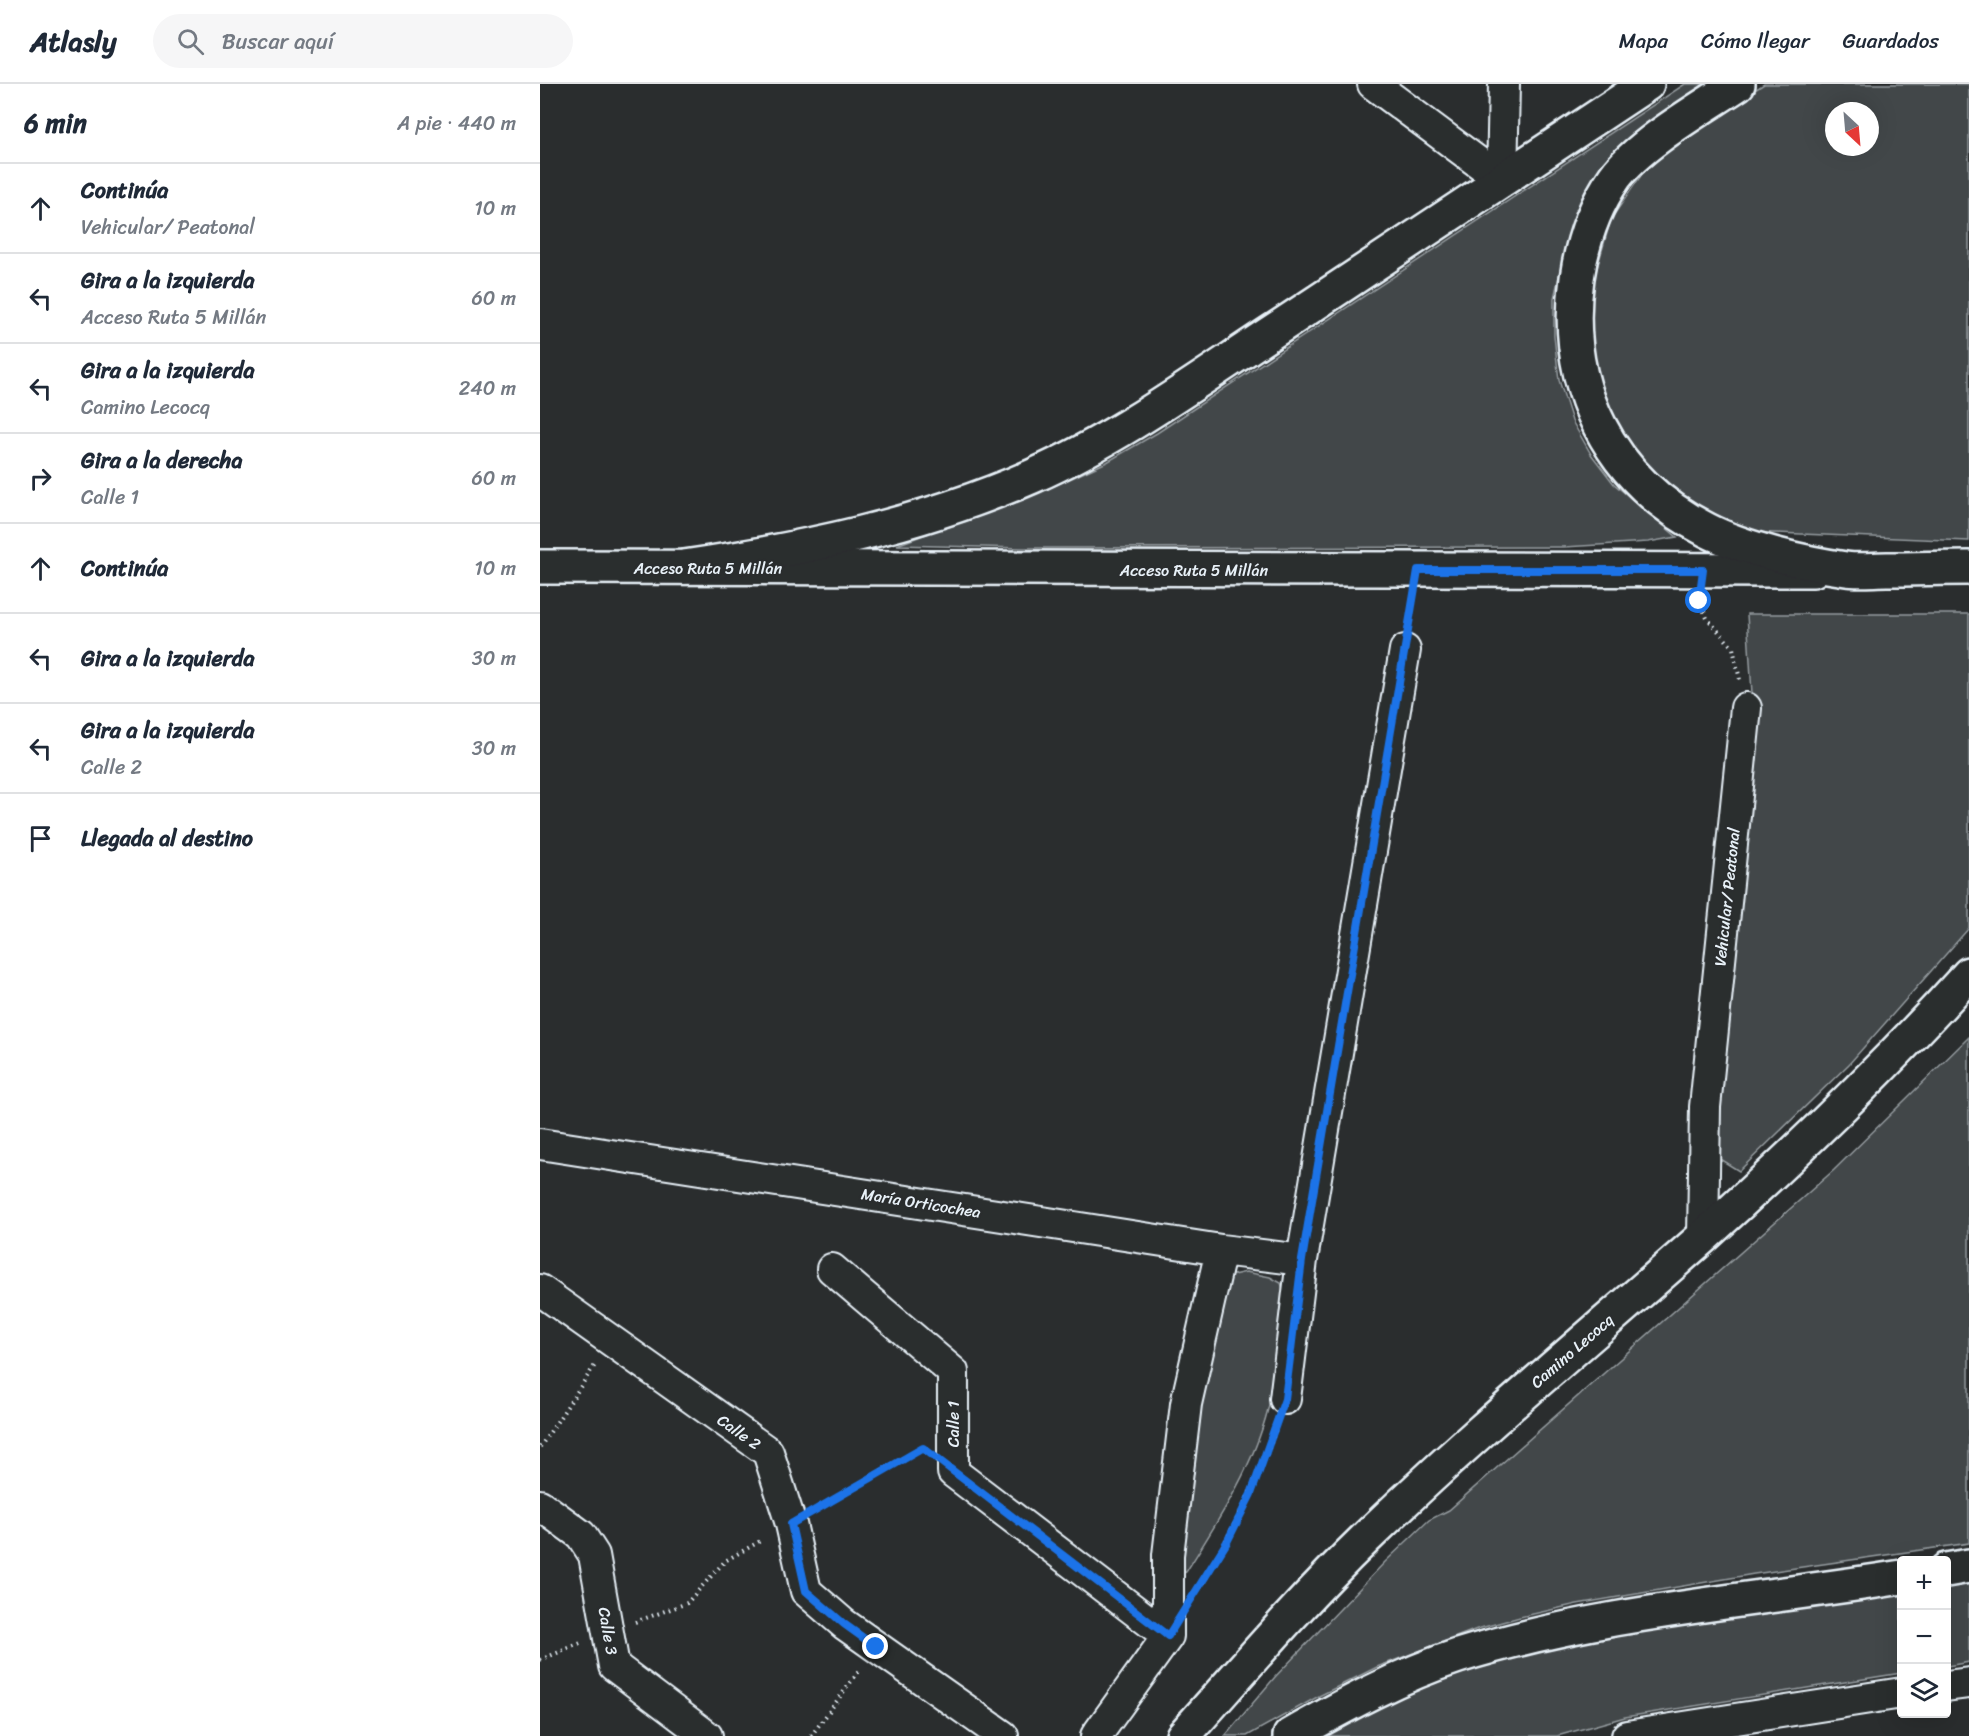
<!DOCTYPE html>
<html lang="es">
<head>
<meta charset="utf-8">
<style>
	body { margin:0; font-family:Sriracha,sans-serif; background:#f6f6f7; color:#1f2937 }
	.controls { position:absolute; right:18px; bottom:18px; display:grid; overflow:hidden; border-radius:6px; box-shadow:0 6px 24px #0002 }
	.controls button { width:54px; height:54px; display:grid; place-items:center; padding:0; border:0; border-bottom:2px solid #e0e1e3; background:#fff; color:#1f2937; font:30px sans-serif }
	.compass { position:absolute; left:1285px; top:18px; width:54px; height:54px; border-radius:50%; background:#fff; box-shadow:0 6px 24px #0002; rotate:154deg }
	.stop { position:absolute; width:18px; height:18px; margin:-14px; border:4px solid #1a73e8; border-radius:50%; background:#fff }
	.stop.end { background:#1a73e8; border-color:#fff; box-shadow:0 2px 6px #0008 }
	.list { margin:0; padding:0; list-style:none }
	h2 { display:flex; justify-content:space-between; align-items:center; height:78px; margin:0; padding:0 24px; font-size:26px }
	h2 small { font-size:20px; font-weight:400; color:#747a83 }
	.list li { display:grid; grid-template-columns:39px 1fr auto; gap:18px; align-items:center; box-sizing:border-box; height:90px; padding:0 24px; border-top:2px solid #e0e1e3 }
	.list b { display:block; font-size:22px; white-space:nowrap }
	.list p { margin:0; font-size:20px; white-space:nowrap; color:#747a83 }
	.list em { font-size:20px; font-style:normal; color:#747a83 }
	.icon { flex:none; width:33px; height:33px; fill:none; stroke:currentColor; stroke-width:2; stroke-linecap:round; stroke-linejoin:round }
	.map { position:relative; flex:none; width:1429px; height:1652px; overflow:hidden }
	header { display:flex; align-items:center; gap:36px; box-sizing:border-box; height:84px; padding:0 30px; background:#fff; border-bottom:2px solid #e0e1e3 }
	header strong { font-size:28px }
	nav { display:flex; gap:33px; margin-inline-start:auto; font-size:21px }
	.search { width:420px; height:54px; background:#f6f6f7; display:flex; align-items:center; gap:15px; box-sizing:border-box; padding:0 21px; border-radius:33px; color:#747a83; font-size:22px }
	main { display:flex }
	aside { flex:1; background:#fff }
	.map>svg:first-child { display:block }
</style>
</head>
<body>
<header>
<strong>Atlasly</strong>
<div class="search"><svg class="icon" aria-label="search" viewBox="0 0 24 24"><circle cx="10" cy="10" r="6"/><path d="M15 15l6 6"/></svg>Buscar aquí</div>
<nav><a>Mapa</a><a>Cómo llegar</a><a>Guardados</a></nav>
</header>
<main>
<aside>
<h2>6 min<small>A pie · 440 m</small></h2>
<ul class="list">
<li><svg class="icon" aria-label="ahead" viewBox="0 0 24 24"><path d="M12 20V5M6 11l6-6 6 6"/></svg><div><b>Continúa</b><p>Vehicular/ Peatonal</p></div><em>10 m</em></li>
<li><svg class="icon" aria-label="left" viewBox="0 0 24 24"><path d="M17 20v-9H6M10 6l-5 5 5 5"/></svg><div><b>Gira a la izquierda</b><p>Acceso Ruta 5 Millán</p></div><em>60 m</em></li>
<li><svg class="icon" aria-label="left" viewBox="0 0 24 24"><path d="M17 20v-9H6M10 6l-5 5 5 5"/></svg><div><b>Gira a la izquierda</b><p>Camino Lecocq</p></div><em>240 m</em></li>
<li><svg class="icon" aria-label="right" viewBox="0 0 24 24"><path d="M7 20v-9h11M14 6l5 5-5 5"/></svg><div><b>Gira a la derecha</b><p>Calle 1</p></div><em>60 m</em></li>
<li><svg class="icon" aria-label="ahead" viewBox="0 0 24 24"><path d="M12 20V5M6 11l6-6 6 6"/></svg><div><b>Continúa</b></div><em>10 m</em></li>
<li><svg class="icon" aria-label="left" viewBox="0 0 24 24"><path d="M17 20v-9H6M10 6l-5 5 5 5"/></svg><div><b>Gira a la izquierda</b></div><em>30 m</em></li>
<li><svg class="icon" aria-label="left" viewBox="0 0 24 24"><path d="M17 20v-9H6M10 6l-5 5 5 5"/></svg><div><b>Gira a la izquierda</b><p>Calle 2</p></div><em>30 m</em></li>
<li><svg class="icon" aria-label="arrive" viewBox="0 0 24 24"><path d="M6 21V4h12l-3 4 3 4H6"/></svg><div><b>Llegada al destino</b></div></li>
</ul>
</aside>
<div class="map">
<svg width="1429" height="1652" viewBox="0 0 1429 1652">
	<rect width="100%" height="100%" fill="#2a2d2e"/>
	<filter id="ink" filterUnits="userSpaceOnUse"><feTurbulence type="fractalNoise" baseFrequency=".0167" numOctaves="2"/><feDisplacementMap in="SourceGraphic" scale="12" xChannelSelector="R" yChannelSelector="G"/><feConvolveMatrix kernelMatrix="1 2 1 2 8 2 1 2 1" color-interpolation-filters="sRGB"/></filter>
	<g filter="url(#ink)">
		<path fill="#424648" stroke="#959ca0" stroke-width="1.5" fill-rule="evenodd" d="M1145,0H1169L1044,122L1025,166L1014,214V252L1019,296L1032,337L1051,370L1074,400L1137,453L1108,458L1024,463L483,464L357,461L514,402L567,378L617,349Z
			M1224,0H1429V457L1210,448L1147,418L1101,378L1075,342L1059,302L1050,266L1047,219L1071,135L1102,90L1123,71L1148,50ZM1294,27H1330V63H1294Z
			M1207,530H1429V844L1309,980L1199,1087L1170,1069L1213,625Z
			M1429,953V1459L1214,1490L1037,1520L980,1533L937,1545L837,1583L779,1612L707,1652H685L735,1593L845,1478L889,1436L909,1426L1294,1086Z
			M706,1188L730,1193L741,1199C748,1218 741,1242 738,1262C735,1283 733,1305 728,1325C713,1384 678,1437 646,1488L640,1491L667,1280L689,1192Z
			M1429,1498V1578L1407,1582V1501Z
			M1361,1508V1589L1085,1633L1017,1652H778L841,1619L961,1574L1045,1554Z"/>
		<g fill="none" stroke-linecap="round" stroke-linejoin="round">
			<defs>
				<path id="minor" d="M833,0L962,96
					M962,96L964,0
					M0,1060L681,1166L762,1176
					M1163,1153L1165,1023L1206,624
					M292,1185L413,1288V1388L628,1552
					M0,1206L228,1368L251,1440L266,1507L304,1540L463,1652
					M745,1315L762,1176L865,566
					M0,1421L41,1451L54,1471L74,1582L167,1652
					M1406,1602L1429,1599
					M556,1652L628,1552V1471L646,1320L681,1166
					M1087,1652L1362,1609"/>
				<path id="major" d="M0,483L1273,486
					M643,1652C703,1585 762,1516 826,1454C934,1349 1050,1253 1163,1153C1256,1069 1345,983 1429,890"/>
				<path id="highway" d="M1198,0C1162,24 1100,59 1075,93C1054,123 1042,158 1037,194C1022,302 1069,396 1167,446C1204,465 1264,479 1306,485C1319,487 1334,485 1347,485C1374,485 1402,484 1429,484
					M144,483C264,465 381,441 493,392C581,353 661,294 741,242C863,161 985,81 1107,0
					M1406,1486L1429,1482
					M750,1652C803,1622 860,1591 918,1572C1063,1527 1213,1517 1362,1493"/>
			</defs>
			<use href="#minor" stroke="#e8f1f8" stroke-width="34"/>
			<use href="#major" stroke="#e8f1f8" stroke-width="38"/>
			<use href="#highway" stroke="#e8f1f8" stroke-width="38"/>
			<path stroke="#e8f1f8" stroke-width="4" stroke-dasharray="1.5 4.5" stroke-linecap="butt" d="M1159,516L1167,534L1193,564L1200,596
				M870,538L873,516
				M0,1363L55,1281
				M279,1424L381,1365
				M659,1504C691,1452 716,1401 736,1343
				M95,1538L147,1519L185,1477L222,1456
				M0,1576L41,1559
				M271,1652L319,1587"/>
			<use href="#minor" stroke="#2a2d2e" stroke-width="30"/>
			<use href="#major" stroke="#2a2d2e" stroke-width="33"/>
			<use href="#highway" stroke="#2a2d2e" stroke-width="33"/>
		</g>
	</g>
	<g fill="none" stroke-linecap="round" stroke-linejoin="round" filter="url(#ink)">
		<path stroke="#1a73e8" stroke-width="8" d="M336,1563L304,1540L266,1507L251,1440L383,1364L628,1552L687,1458L711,1410L745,1315L762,1176L878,486H1163L1159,517"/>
	</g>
	<g text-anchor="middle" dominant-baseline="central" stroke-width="4.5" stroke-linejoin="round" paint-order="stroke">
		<g font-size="16" fill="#e8f1f8" stroke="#2a2d2e">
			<text x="168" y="484">Acceso Ruta 5 Millán</text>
			<text x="654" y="486">Acceso Ruta 5 Millán</text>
			<text transform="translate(1187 813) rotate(-84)">Vehicular/ Peatonal</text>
			<text transform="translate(381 1119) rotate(9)">María Orticochea</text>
			<text transform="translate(1032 1267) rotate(-41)">Camino Lecocq</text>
			<text transform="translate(413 1340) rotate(-90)">Calle 1</text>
			<text transform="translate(199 1348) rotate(35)">Calle 2</text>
			<text transform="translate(68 1547) rotate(80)">Calle 3</text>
		</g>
	</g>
</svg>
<div class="controls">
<button>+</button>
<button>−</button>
<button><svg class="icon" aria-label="layers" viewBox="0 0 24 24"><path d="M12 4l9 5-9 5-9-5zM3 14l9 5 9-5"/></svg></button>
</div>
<svg class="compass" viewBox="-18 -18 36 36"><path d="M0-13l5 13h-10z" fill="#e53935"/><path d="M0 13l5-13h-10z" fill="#747a83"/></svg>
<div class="stop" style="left:1159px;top:517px"></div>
<div class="stop end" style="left:336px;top:1563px"></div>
</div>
</main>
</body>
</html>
